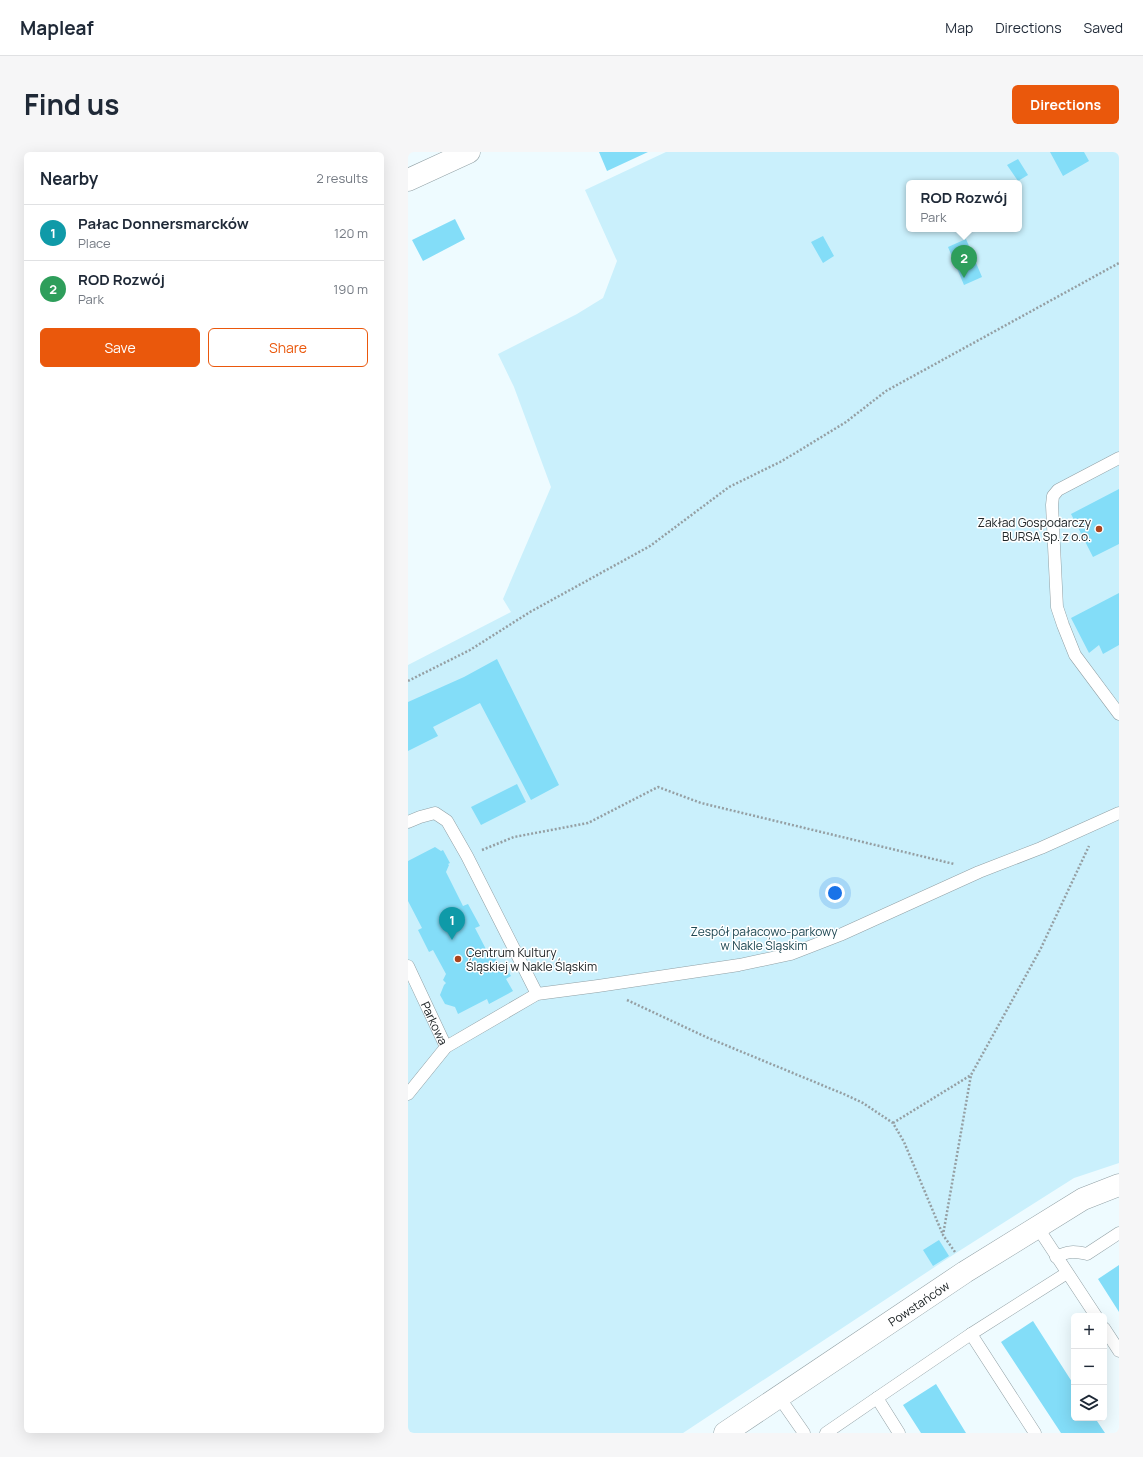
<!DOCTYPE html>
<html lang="en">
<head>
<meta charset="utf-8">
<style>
	body { margin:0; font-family:Manrope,sans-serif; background:#f6f6f7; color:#1f2937 }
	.controls { position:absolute; right:12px; bottom:12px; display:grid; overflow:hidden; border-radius:6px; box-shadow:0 4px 16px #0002 }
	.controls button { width:36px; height:36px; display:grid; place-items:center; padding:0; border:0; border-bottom:1px solid #e0e1e3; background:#fff; color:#1f2937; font:20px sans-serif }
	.you { position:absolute; left:427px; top:741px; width:14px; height:14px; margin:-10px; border:3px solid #fff; border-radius:50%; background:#1a73e8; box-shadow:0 0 0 6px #1a73e833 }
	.badge { display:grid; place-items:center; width:26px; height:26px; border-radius:50%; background:#ea580c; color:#fff; font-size:13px; font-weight:700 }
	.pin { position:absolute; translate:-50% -33px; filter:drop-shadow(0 1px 2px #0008) }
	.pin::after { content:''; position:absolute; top:21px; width:14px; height:12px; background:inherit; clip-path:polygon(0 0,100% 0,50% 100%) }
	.popup { position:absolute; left:498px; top:28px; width:116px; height:52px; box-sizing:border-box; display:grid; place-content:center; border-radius:6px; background:#fff; filter:drop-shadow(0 1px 3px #0005); font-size:13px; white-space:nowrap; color:#747a83 }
	.popup b { font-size:15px; color:#1f2937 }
	.popup::after { content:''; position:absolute; left:50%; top:100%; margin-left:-8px; border:8px solid transparent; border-top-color:#fff }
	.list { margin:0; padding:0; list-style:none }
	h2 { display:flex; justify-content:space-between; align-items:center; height:52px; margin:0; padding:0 16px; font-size:17px }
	h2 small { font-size:13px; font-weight:400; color:#747a83 }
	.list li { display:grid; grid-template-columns:26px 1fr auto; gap:12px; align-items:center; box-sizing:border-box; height:56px; padding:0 16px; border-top:1px solid #e0e1e3 }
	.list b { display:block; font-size:15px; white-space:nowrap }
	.list p { margin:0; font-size:13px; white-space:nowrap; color:#747a83 }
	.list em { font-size:13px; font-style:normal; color:#747a83 }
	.actions { display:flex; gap:8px; padding:12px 16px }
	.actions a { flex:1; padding:9px 0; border:1px solid #ea580c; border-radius:6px; text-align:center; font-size:14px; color:#ea580c }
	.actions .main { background:#ea580c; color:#fff }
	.icon { flex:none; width:22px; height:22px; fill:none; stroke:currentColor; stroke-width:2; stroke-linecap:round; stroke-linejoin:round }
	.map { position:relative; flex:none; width:711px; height:1281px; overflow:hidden; border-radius:6px }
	header { display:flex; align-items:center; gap:24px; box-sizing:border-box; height:56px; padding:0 20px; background:#fff; border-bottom:1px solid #e0e1e3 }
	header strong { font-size:19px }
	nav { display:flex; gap:22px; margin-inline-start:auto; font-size:14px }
	.intro { display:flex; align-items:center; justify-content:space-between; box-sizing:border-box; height:96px; padding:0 24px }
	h1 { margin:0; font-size:28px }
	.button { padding:10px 18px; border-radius:6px; background:#ea580c; color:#fff; font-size:14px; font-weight:700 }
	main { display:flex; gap:24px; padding:0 24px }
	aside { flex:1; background:#fff; border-radius:6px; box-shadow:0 4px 16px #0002 }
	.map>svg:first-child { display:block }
</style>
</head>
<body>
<header>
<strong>Mapleaf</strong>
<nav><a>Map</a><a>Directions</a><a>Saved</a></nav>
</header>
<div class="intro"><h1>Find us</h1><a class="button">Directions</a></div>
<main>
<aside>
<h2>Nearby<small>2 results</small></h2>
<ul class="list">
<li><span class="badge" style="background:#0f9aa8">1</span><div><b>Pałac Donnersmarcków</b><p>Place</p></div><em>120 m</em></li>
<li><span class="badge" style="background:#2e9e5b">2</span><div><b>ROD Rozwój</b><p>Park</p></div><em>190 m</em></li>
</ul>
<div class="actions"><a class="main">Save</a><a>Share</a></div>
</aside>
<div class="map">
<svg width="711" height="1281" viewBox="0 0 711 1281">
	<rect width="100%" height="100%" fill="#eefbff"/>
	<path fill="#caf0fc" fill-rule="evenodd" d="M258,0H711V1011L666,1026L548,1101L275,1281H0V513L103,460L95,447L143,335L106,235L90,202L169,162L195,146L209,109L177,38ZM501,31H611V77H501Z"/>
	<path fill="#83ddf8" d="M191,0H240L199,19Z
		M642,0H676L681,9L655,24Z
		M610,7L620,23L610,29L599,13Z
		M47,67L57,87L15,109L4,88Z
		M415,84L426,104L415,111L403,90Z
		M558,87L574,125L556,133L540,95Z
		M711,337V392L685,405L663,362Z
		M711,441V493L695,502L691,493L681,501L663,466Z
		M89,507L151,633L123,648L72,551L25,575L30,584L0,599V550L56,525Z
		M109,632L118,650L73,673L63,655Z
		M27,695L33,699L35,698L42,711L40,712L41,713L38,720L55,754L60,752L72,774L67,776L81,803L85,801L91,813L96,811L103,824L98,827L105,839L81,852L79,847L50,862L47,855L37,852L32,843L36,833L38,831L35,828L38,822L25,798L21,800L10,778L14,776L0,749V709Z
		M531,1088L541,1104L525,1114L515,1098Z
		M711,1113V1160L690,1127Z
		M625,1169L666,1233V1266H687L697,1281H653L593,1190Z
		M528,1232L558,1281H513L495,1253Z"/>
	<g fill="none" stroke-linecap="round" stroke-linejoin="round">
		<defs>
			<g id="service">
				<path d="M711,306L650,338L645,344L644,353L649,455L655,473L667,503L711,562"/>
				<path d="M0,670L12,665L27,661L39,669L59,704L129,842"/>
				<path id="s1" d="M0,814L38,895"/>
				<path d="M0,942L38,895L129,842L190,834L331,813L383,802L432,783L571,720L633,696L711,661"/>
				<path d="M630,1076L688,1164"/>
				<path d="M648,1105C660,1099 666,1099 679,1102L711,1081"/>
				<path d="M696,1176L711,1199"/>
				<path d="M371,1245L396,1281"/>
				<path d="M418,1281L469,1246"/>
				<path d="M491,1281L469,1246L563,1182"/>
				<path d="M627,1281L563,1182L659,1121"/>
			</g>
			<g id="minor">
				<path d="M0,28L61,0"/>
				<path id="s2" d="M317,1281L557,1120L675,1047L711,1033"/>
			</g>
		</defs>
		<use href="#service" stroke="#91a0a5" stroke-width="13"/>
		<use href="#minor" stroke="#91a0a5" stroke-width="23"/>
		<path stroke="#959fa3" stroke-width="2.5" stroke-dasharray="2 2" stroke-linecap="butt" d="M0,529L62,498L122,460L242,394L321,335L372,310L389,300L438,270L478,239L711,111
			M74,698L106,685L180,671L250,635L293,651L546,712
			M219,848L298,885L438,943L455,951L485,971L496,990L535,1083
			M485,971L563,923L633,796L681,694
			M547,1100L535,1083L563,923"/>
		<use href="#service" stroke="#fff" stroke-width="12"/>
		<use href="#minor" stroke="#fff" stroke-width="22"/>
	</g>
	<g fill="#aa441e" stroke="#fff" stroke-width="1.5">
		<circle cx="691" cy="377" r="4"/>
		<circle cx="50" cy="807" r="4"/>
	</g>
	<g text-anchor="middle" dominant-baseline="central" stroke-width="3" stroke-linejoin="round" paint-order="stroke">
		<g font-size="12" fill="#202628" stroke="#fff" text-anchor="end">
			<text x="683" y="370">Zakład Gospodarczy<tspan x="683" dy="14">BURSA Sp. z o.o.</tspan></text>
			<text x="58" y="800" text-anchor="start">Centrum Kultury<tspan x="58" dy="14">Śląskiej w Nakle Śląskim</tspan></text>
		</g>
		<g font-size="12" fill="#204954" stroke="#fff">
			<text x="356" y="779">Zespół pałacowo-parkowy<tspan x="356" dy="14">w Nakle Śląskim</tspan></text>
		</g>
		<g font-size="12" fill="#202628" stroke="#fff">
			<text stroke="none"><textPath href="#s1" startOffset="63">Parkowa</textPath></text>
			<text stroke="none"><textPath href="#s2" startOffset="233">Powstańców</textPath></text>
		</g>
	</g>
</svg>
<div class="controls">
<button>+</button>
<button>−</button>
<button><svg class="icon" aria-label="layers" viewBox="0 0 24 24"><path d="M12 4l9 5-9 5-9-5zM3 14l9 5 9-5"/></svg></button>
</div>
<div class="you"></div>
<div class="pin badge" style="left:44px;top:788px;background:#0f9aa8">1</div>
<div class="pin badge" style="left:556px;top:126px;background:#2e9e5b">2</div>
<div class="popup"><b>ROD Rozwój</b>Park</div>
</div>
</main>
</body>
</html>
